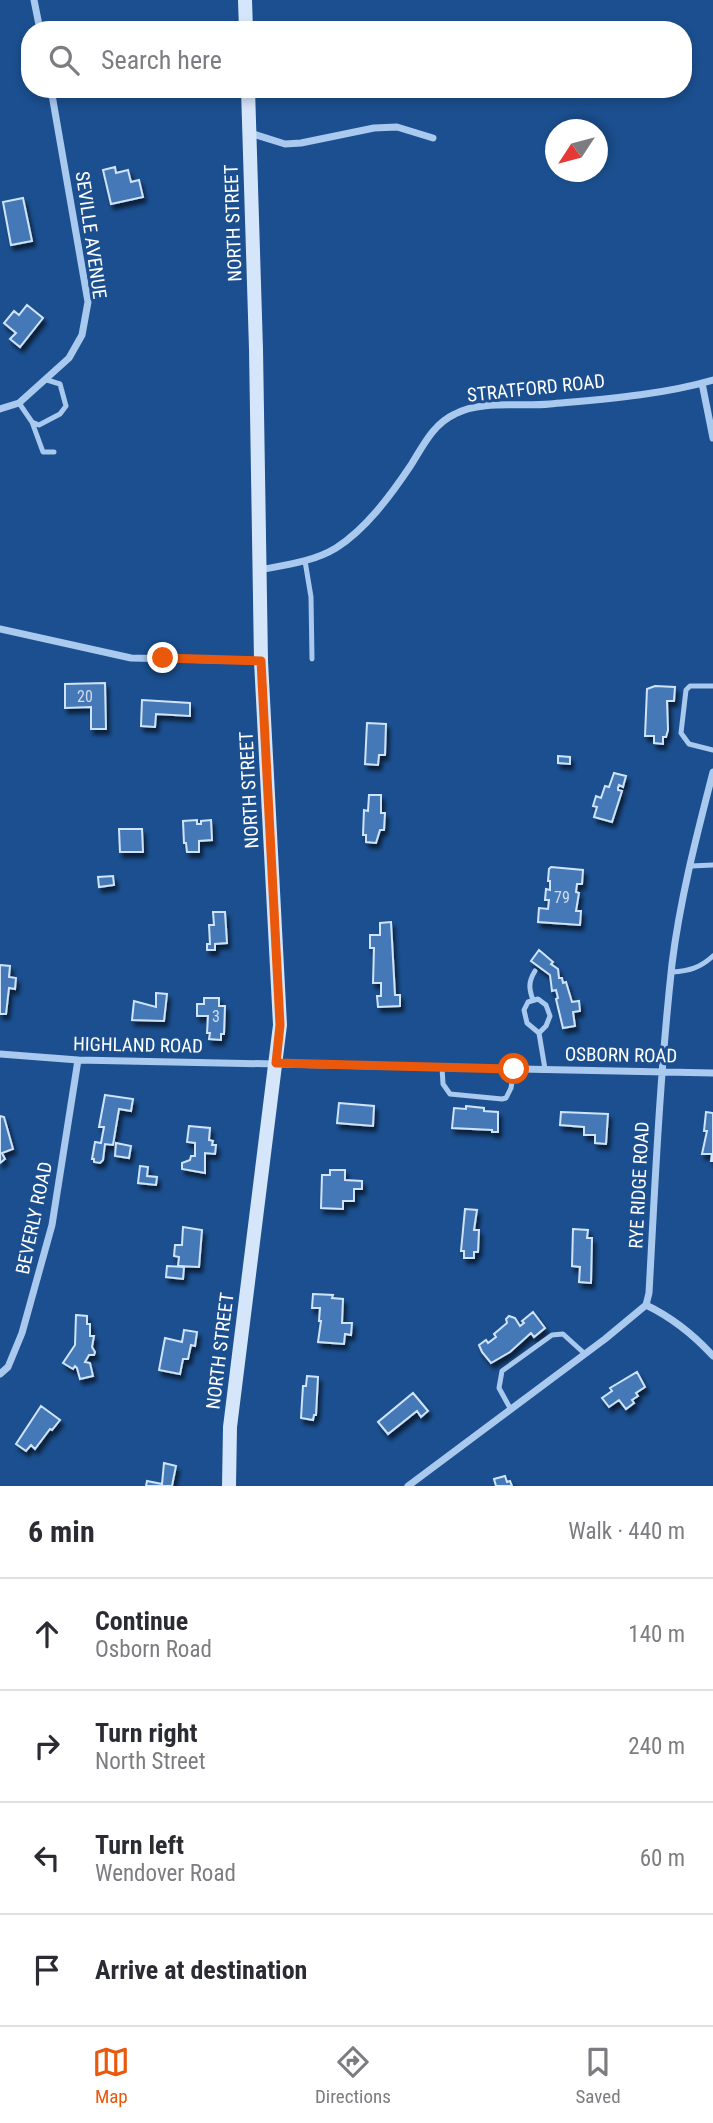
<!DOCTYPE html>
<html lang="en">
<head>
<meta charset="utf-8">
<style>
	body { margin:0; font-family:"Roboto Condensed",sans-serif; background:#f2f2f3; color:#2b2b33 }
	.compass { position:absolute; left:545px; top:119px; width:63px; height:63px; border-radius:50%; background:#fff; box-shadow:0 4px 10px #0003; rotate:234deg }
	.stop { position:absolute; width:21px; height:21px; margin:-16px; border:5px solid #ea580c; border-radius:50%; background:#fff }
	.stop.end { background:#ea580c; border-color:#fff; box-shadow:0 2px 7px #0008 }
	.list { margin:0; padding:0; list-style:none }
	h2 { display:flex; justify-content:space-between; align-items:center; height:91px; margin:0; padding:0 28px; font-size:30px }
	h2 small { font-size:23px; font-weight:400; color:#7c7c81 }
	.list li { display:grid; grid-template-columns:46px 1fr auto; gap:21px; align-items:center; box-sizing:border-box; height:112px; padding:0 28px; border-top:2px solid #e1e1e2 }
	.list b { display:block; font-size:26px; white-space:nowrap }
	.list p { margin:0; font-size:23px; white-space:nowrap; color:#7c7c81 }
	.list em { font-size:23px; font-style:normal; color:#7c7c81 }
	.icon { flex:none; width:38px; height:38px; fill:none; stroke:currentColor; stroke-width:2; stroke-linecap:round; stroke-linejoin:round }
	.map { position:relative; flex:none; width:713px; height:1486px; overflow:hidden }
	.search { position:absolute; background:#fff; box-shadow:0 4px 10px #0003; left:21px; right:21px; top:21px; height:77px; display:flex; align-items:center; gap:18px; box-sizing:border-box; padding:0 24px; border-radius:28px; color:#7c7c81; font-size:26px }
	.sheet { height:539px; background:#fff }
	nav { display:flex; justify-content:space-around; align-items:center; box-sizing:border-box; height:98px; border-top:2px solid #e1e1e2; background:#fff; font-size:19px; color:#7c7c81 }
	nav a { display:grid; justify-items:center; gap:4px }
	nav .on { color:#ea580c }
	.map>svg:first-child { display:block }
</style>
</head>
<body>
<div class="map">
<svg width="713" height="1486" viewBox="0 0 713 1486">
	<defs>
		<filter id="shadow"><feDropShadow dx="3" dy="5" stdDeviation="2" flood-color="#0009"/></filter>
	</defs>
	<rect width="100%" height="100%" fill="#1b4f8f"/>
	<path fill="#4478b7" stroke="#cfe3fa" stroke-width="2" filter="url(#shadow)" d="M115,167L116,173L128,170L131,182L139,180L143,197L111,204L103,170Z
		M23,198L32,241L11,245L3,202Z
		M27,305L43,318L20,347L10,339L16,333L4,323L14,311L19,315Z
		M105,683L106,729H91V707L65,708V684Z
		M655,686L675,687L674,701H667L668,730L666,737H663V744L654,743V736H645L647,689Z
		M142,700L190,703V716L156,714L155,727L141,726Z
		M367,723L386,724L385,755H379L378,765L365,764Z
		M558,756L570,757V764L558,763Z
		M614,773L626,776L623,787L619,785L618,788V790L622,791L612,822L594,817L597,807L593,806L596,796L601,798L605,786L609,787Z
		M369,795H381V813H385L384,830H380L376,843L366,842V835H363L364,810L368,811Z
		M197,820V824H201V821L211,820L212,840L199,841V852H187L186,843H184L183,821Z
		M119,829H142L143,852H120Z
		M551,867L583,870L582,884H577L576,892L579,893L576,911H581L580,925L538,922L539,908L548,909L549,900H545L546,889L550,890V881H548L549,869Z
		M113,876L114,885L99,887L98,877Z
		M213,912H225L227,943L215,944V950H207V944H210L209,925H214Z
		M391,922L395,995H400V1006L378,1007L377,996H381V983H373L374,948H370V935H380V923Z
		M539,950L553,962L551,964L558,969L559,978H562L563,983L566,982L572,1002L579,1001L580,1011L573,1012L575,1026L563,1028L556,999L558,998L556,990L552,991L550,975L531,961Z
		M0,965L10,966L9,977L16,978L15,989L9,988L6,1014H0Z
		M156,993L167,994L164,1021L132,1020L134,1001L156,1007Z
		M204,998H219V1006H225L224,1034H221V1040L209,1039L210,1033H207L208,1016H197V1004H204Z
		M105,1095L133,1099L131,1111L119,1109L113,1145L105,1144L103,1160L100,1163L94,1162V1159H92L95,1142L101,1143L104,1127H99Z
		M339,1103L374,1106L373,1126L337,1123Z
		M466,1106L484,1108V1111L498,1112V1132H492V1130L452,1128L454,1108L466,1109Z
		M561,1112L608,1114L606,1144L595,1143V1135H584V1127L560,1125Z
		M706,1112L713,1113V1161H711L712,1154H702L707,1131H704Z
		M0,1116L4,1117L13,1149L2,1153L5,1159L0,1163Z
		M189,1126L210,1128L209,1140L213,1141L212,1145H216L215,1154L205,1153V1173L182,1169V1163L190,1160L191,1156H195V1143L187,1142Z
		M116,1143L131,1146L129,1158L115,1156Z
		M140,1166L148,1167L147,1176L157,1177L156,1185L138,1183Z
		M330,1170H345V1180L362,1181V1189H354V1201H343V1209L321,1208L322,1175H330Z
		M465,1209L477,1210L474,1230H479L478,1252H474V1258H464V1251H461Z
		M183,1227L202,1230L199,1267L178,1266L179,1257L174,1256L175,1245H182Z
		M573,1229L588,1230L587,1238H592L591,1283L579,1282L580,1267L572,1266Z
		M167,1266L184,1267L183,1279L166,1277Z
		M313,1294L333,1295L332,1298L343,1299L342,1323H352L351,1335L345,1334L344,1344L318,1342L321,1321H319L320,1308H312Z
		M533,1312L545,1328L534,1337L531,1333L510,1352L491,1363L482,1352L479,1345L486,1340L488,1343L496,1337L494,1334L507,1323L506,1319L509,1316L515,1318L520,1326L524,1323L522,1321Z
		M76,1315L87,1316V1324H90V1336H94L92,1347L95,1352L94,1355H89L85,1362L90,1363L93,1376L80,1379L77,1368L75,1366L73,1369L63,1363L75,1345Z
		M184,1330L197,1332L195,1346L191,1345L188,1359H183L180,1374L159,1370L165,1338L182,1342Z
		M637,1372L645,1387L636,1393L638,1396L632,1400L634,1403L626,1409L619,1400L609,1407L602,1398L612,1391L610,1388Z
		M307,1376L318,1377L316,1415H314L313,1420L301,1418L303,1386H306Z
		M413,1393L428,1411L421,1417L417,1411L388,1434L378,1422Z
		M41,1406L60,1420L52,1430L50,1429L35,1449L31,1445L26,1451L16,1444Z
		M164,1463L176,1466L172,1486H146L147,1481L162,1484Z
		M505,1476L507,1482L510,1481L512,1486H496L494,1479Z"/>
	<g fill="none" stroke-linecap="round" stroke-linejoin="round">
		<path stroke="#a9c9ee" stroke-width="5" d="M19,403L32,422L39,425L60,414L66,406L60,384L47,380
			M32,422L43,452H54
			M305,561L311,597L312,659
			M713,686H690L686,690L681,733L689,744L713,750
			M691,866L713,865
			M672,972C689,971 700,968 713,956
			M533,1000C529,989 528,982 535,971
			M539,1033L527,1023L524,1010L528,1002L538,999L546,1005L550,1016L546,1026L539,1033L545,1069
			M442,1067L443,1084L450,1094L502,1099L506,1098L511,1088L514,1069
			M510,1408L499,1388L502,1371L552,1335L563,1334L585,1354"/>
		<path stroke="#a9c9ee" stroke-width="7" d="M34,0L40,30
			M250,133L285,144L301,143L374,128L397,127L433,138
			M702,383L713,438
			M0,409L19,403L69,358L82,335L88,302L51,89
			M259,570C285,565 313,562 336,548C366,529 391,495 411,465C423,446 433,424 455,414C482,400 520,407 550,404C604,399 661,395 713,380
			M0,629L131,658L261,661
			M0,1054L78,1060L713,1073
			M646,1305C673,1318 693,1334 713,1356
			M0,1374L8,1367L22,1333L52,1225L78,1060
			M408,1486L605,1339L646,1305L649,1293C655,1183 660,1073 672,964C680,899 697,834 713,772"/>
		<path stroke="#d6e6fa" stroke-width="14" d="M245,0L246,30
			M229,1486L230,1427L280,1025L261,661L256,349L248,89"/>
	</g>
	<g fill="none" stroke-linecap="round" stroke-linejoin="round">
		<path stroke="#ea580c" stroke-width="9" d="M163,658L261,661L280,1025L276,1063L514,1069"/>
	</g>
	<g text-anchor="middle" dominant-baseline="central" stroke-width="6" stroke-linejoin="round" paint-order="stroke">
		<g font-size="16" fill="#d0dded">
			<text x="85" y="696">20</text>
			<text x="562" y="897">79</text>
			<text x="216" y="1016">3</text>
		</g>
		<g font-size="19" fill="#fff" stroke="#1b4f8f">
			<text transform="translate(233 223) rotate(-92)">NORTH STREET</text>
			<text transform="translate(91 235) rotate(82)">SEVILLE AVENUE</text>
			<text transform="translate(536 388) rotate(-6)">STRATFORD ROAD</text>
			<text transform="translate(249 790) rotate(-93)">NORTH STREET</text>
			<text transform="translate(138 1045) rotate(1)">HIGHLAND ROAD</text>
			<text transform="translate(621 1055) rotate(1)">OSBORN ROAD</text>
			<text transform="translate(639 1185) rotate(-87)">RYE RIDGE ROAD</text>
			<text transform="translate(34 1218) rotate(-78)">BEVERLY ROAD</text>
			<text transform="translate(220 1351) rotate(-83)">NORTH STREET</text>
		</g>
	</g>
</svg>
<svg class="compass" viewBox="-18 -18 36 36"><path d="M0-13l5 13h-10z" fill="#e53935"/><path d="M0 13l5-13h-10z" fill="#7c7c81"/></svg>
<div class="stop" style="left:514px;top:1069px"></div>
<div class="stop end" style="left:163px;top:658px"></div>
<div class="search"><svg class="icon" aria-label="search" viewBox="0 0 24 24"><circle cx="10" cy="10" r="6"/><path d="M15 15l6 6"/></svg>Search here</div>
</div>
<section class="sheet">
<h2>6 min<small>Walk · 440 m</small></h2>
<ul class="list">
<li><svg class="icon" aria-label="ahead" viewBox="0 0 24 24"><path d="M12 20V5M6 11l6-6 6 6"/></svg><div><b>Continue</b><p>Osborn Road</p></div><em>140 m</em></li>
<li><svg class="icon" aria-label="right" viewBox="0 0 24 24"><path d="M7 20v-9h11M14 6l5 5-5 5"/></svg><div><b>Turn right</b><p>North Street</p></div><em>240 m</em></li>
<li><svg class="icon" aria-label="left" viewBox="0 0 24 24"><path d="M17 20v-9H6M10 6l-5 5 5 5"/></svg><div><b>Turn left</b><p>Wendover Road</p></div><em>60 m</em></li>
<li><svg class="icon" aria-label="arrive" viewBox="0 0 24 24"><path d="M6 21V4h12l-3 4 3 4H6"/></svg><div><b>Arrive at destination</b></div></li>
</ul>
</section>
<nav>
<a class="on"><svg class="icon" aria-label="map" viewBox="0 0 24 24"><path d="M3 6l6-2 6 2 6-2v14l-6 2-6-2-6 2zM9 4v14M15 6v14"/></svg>Map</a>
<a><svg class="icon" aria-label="directions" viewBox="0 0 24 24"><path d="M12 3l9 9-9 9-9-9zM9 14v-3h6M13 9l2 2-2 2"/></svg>Directions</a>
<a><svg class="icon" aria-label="saved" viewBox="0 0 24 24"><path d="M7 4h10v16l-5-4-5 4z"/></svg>Saved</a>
</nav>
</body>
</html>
